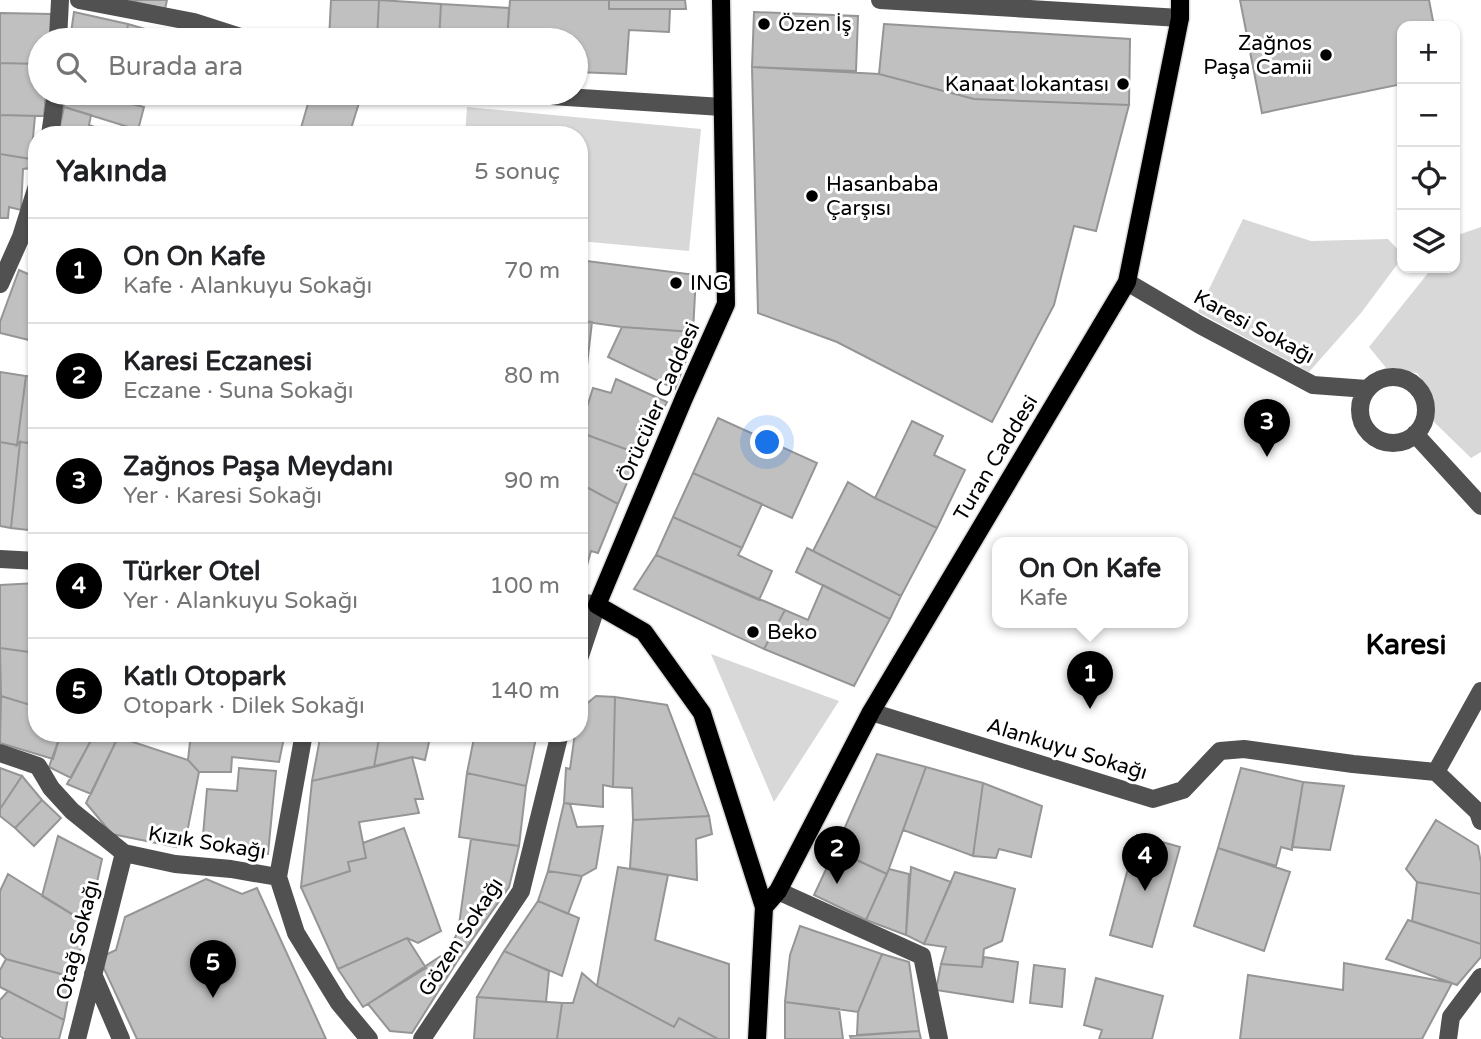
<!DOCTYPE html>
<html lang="tr">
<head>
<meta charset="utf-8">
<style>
	body { margin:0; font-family:"Varela Round",sans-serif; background:#f6f6f6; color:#202124 }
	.controls { position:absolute; right:21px; top:21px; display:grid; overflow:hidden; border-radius:14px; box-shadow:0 2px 5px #0004 }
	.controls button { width:63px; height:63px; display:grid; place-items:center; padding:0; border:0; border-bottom:2px solid #e0e0e0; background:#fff; color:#202124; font:35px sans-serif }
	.you { position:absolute; left:768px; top:443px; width:24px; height:24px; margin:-18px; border:5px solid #fff; border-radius:50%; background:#1a73e8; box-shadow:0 0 0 10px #1a73e833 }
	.badge { display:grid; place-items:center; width:46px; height:46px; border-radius:50%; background:#000; color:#fff; font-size:23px; font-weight:700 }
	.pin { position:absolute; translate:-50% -58px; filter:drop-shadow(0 2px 4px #0008) }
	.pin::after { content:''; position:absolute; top:37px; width:24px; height:21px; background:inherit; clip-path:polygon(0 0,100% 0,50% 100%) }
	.popup { position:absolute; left:992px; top:537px; width:196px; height:91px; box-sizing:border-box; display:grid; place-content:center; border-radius:14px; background:#fff; filter:drop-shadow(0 2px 5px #0005); font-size:23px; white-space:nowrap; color:#757577 }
	.popup b { font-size:26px; color:#202124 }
	.popup::after { content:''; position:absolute; left:50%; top:100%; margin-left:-14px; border:14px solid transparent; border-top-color:#fff }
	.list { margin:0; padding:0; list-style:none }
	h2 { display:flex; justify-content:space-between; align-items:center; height:91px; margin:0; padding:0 28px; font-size:30px }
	h2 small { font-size:23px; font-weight:400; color:#757577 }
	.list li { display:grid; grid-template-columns:46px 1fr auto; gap:21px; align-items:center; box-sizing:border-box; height:105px; padding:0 28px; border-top:2px solid #e0e0e0 }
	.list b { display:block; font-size:26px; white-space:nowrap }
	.list p { margin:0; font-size:23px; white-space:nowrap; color:#757577 }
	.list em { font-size:23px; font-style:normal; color:#757577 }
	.icon { flex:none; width:38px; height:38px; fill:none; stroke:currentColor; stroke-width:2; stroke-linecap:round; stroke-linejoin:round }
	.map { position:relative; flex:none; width:1481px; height:1039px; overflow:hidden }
	.search { position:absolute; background:#fff; box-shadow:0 2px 5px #0004; left:28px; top:28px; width:560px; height:77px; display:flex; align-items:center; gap:18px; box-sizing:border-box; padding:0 24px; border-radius:38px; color:#757577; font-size:26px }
	.panel { position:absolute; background:#fff; box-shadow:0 2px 5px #0004; left:28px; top:126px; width:560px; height:616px; border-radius:28px }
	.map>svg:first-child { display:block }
</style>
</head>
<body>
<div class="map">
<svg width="1481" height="1039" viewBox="0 0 1481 1039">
	<rect width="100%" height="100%" fill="#fff"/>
	<path fill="#d8d8d8" d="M467,107L701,129L689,251L579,241V135H465Z
		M1243,219L1311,241L1388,239L1402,254V258L1361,313L1309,372L1198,312Z
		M1481,227V452L1471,458L1433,421L1432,394L1417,373L1387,369L1369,347L1432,268H1455V238L1458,235Z
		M711,654L839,701L774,802Z"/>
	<path fill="#c0c0c0" stroke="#959595" stroke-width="2" d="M127,0H167L165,9Z
		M331,0H379L377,40H329Z
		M379,0L441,4L439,40H377Z
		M510,0H609V9H670L669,32L629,30L626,74L576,72V40H507Z
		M609,0H685L686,9H609Z
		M1240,0H1429L1434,26H1402V84L1262,113Z
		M441,4L509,8L507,40H439Z
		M74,12L128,24L125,40H70Z
		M754,12L858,16L856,71L752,67Z
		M0,13L51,14L50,40H40V64L0,63Z
		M128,24L176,38V40H125Z
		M884,24L1130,39L1129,105L974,99L879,74Z
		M0,63L40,64V93H46L44,116L0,115Z
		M752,67L879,74L974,99L1129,105L1096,231L1074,226L1054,305L992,422L837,342L758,313Z
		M65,93H113L111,99L144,107L138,130L64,107Z
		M311,93H324L359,103L349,135H299Z
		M64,107L91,115L89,125L117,135H58Z
		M0,115L35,116L31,159L0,154Z
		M0,154L31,159V168L23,169L21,210L9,207L8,218H0Z
		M579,260L696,275L693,332L622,327L579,321Z
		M19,270L37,278V332L33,341L0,333V322Z
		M579,321L592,322L587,365H579Z
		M622,327L693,332L690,350L675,389L608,357Z
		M0,372L26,376L17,445L0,442Z
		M26,376L37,377V444L20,442L17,445Z
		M616,379L667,402L639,454L579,432L593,388L611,393Z
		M718,418L817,463L792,518L693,473Z
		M912,421L943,436L934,455L965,470L937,528L875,498Z
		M579,432L639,454L618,504L579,483Z
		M0,442L17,445L20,442L11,528L0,526Z
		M20,442L37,444V531L11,528Z
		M693,473L762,504L742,548L673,517Z
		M848,482L875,498L937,528L901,596L813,551Z
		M579,483L618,504L598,553L591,551L584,576L579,574Z
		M673,517L742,548L738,555L772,571L759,600L656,555Z
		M807,548L901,596L890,619L796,572Z
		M656,555L785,610L764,649L634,589Z
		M37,583V653L0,648V585Z
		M823,585L890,619L854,686L764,649L785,610L808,620Z
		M0,648L37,653V707L1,696Z
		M1,696L37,707V733H61L53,759L0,743Z
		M596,696L615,697L613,787L603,785V807L564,803L566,768L570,769L575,733H579V715L584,706Z
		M615,697L667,705L709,816L633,820L632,788L613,787Z
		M61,733H95L71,778L49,767Z
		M95,733H112L118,737L91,794L67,784Z
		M191,733H285L279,762L232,757L231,772H199L188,760Z
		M321,733H380L374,767L312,781Z
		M380,733H431L425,760L412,757L374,767Z
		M475,733H537L526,786L467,773Z
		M118,737L188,760L199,772L185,843L176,840V847L112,834L86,803Z
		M877,754L926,767L887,874L835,850Z
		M412,757L423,799H415L419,813L359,822L366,858L348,862L350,871L301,887L312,781Z
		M926,767L983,783L973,856L903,830Z
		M0,768L22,776L0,809Z
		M239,768L276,771L268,854L202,847L207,789L237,791Z
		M1241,768L1303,782L1292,850L1281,847L1276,866L1218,848Z
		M467,773L526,786L519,846L459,837Z
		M22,776L42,800L15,828L0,816V809Z
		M1303,782L1344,786L1330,850L1292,847Z
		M983,783L1042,806L1031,857L999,849L996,858L973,856Z
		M42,800L61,818L34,846L15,828Z
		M564,803L570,804L577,827L603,826L596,868L582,876L548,871Z
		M709,816L712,834L696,839L697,880L630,868L633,820Z
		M1436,820L1478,846L1481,863V894L1417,882L1406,869Z
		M404,828L441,931L418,943L407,938L338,969L301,887L350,871L348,862L366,858L363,843Z
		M1137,835L1180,847L1152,947L1110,935Z
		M58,836L102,859L88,924L42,896Z
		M471,839L519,846L509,887L458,960L447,952L458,932Z
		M1218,848L1290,872L1264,951L1194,926Z
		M835,850L887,874L866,920L814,895Z
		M618,867L668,875L655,940L729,964V1039H718L679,1018L674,1027L597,986Z
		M911,867L951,882L924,944L906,935Z
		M889,869L909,874L906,935L866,920Z
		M548,871L582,876L568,914L538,901Z
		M955,872L1015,889L1002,941L984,949L982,967L941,964L946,947L924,944Z
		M8,874L88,924L72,977L6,959L0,953V891Z
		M206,879L242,894L257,888L326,1039H137L99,958L116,950L125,917Z
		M1417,882L1481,894V944L1412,921Z
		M538,901L579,918L562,976L504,951Z
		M1408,920L1481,944V957L1457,985L1386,959Z
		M800,926L882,954L858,1012L785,1002L790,955Z
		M407,938L426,968L363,1007L338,969Z
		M504,951L549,971L546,1002L477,997Z
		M447,952L458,960L412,1033L390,1031L368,1004Z
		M882,954L909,962L919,1031L857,1035L858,1012Z
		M984,957L1018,962L1013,1002L936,990L941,964L982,967Z
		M6,959L72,977L64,1020L0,987V970Z
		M1344,963L1452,983L1422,1039H1240L1248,975L1343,990Z
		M1034,965L1065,969L1062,1007L1030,1003Z
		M582,973L597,986L674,1027L679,1018L718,1039H557L562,1003H573Z
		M1096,978L1163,996L1152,1039H1099L1102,1030L1084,1025Z
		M8,991L64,1020L59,1039H4L0,1036V1000Z
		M477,997L562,1003L557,1039H474Z
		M785,1002L839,1009L843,1039H785Z
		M919,1031L921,1039H851L850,1036Z"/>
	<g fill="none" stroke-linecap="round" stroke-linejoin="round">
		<defs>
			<path id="major" d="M721,0L726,304L684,398L597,605L644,632L702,713L764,907L757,1039
				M764,907L778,891L871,712L1127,282L1180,18V0"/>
		</defs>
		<use href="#major" stroke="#dbdbdb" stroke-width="21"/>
		<path stroke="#515151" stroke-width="18" d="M79,0L194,22L250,40
			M880,0L1180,18
			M58,40L60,0
			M503,93L722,107
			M50,135L56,93
			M1127,282L1200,325L1313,385L1367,389
			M0,284L21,237L37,186
			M1360 410a33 33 0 1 1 66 0a33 33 0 1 1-66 0Z
			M1415,434L1481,506
			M0,559L37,561
			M579,602L597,605L579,659
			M871,712L1153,799L1183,790L1220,751L1244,749L1353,764L1436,772L1481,691
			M304,733L278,877L296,933L339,1003L369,1039
			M0,753L38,766L51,788L72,811L124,853L175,864L231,869L278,877
			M1436,772L1478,812L1481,821
			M778,891L922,956L939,1039
			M93,974L121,1039
			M77,1039L124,853
			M422,1039L521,891L560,733
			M1448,1039L1451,1017L1481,977"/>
		<use href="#major" stroke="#000" stroke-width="18"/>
	</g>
	<g fill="#000" stroke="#fff" stroke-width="2.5">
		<circle cx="764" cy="24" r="7"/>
		<circle cx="1326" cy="55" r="7"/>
		<circle cx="1123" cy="84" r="7"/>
		<circle cx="812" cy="196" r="7"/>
		<circle cx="676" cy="283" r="7"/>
		<circle cx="753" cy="632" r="7"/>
	</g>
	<g text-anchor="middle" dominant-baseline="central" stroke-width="6" stroke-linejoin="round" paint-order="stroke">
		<g font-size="21" fill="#000" stroke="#fff" text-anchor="start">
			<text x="778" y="24">Özen İş</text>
			<text x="1312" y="43" text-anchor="end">Zağnos<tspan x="1312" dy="24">Paşa Camii</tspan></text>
			<text x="1109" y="84" text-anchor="end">Kanaat lokantası</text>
			<text x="826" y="184">Hasanbaba<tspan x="826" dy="24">Çarşısı</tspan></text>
			<text x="690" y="283">ING</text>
			<text x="767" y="632">Beko</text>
		</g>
		<g font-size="21" fill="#000" stroke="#fff">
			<text transform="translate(1254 327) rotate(28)">Karesi Sokağı</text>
			<text transform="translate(659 402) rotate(-66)">Örücüler Caddesi</text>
			<text transform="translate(996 458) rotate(-59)">Turan Caddesi</text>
			<text transform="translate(1067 749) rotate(17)">Alankuyu Sokağı</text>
			<text transform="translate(207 843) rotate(9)">Kızık Sokağı</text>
			<text transform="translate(461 937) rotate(-57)">Gözen Sokağı</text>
			<text transform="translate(78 940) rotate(-76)">Otağ Sokağı</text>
		</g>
		<g font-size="28" font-weight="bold" fill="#000" stroke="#fff">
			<text x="1406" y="645">Karesi</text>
		</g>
	</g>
</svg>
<div class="controls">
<button>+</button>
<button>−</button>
<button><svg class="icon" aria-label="locate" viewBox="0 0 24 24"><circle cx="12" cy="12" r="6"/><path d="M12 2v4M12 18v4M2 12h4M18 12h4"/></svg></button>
<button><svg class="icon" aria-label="layers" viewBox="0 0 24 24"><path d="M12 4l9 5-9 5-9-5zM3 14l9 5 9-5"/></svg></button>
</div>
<div class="you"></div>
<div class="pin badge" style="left:1090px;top:709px">1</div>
<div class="popup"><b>On On Kafe</b>Kafe</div>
<div class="pin badge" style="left:837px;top:884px">2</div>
<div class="pin badge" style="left:1267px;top:457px">3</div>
<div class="pin badge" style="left:1145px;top:891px">4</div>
<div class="pin badge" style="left:213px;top:998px">5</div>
<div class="search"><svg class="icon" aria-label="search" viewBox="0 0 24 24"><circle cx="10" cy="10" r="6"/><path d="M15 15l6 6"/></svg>Burada ara</div>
<section class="panel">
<h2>Yakında<small>5 sonuç</small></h2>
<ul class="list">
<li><span class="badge">1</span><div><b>On On Kafe</b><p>Kafe · Alankuyu Sokağı</p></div><em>70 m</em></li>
<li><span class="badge">2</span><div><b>Karesi Eczanesi</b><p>Eczane · Suna Sokağı</p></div><em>80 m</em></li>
<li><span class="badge">3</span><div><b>Zağnos Paşa Meydanı</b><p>Yer · Karesi Sokağı</p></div><em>90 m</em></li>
<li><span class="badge">4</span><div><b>Türker Otel</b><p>Yer · Alankuyu Sokağı</p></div><em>100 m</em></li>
<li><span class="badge">5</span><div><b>Katlı Otopark</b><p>Otopark · Dilek Sokağı</p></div><em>140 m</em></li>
</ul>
</section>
</div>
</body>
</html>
